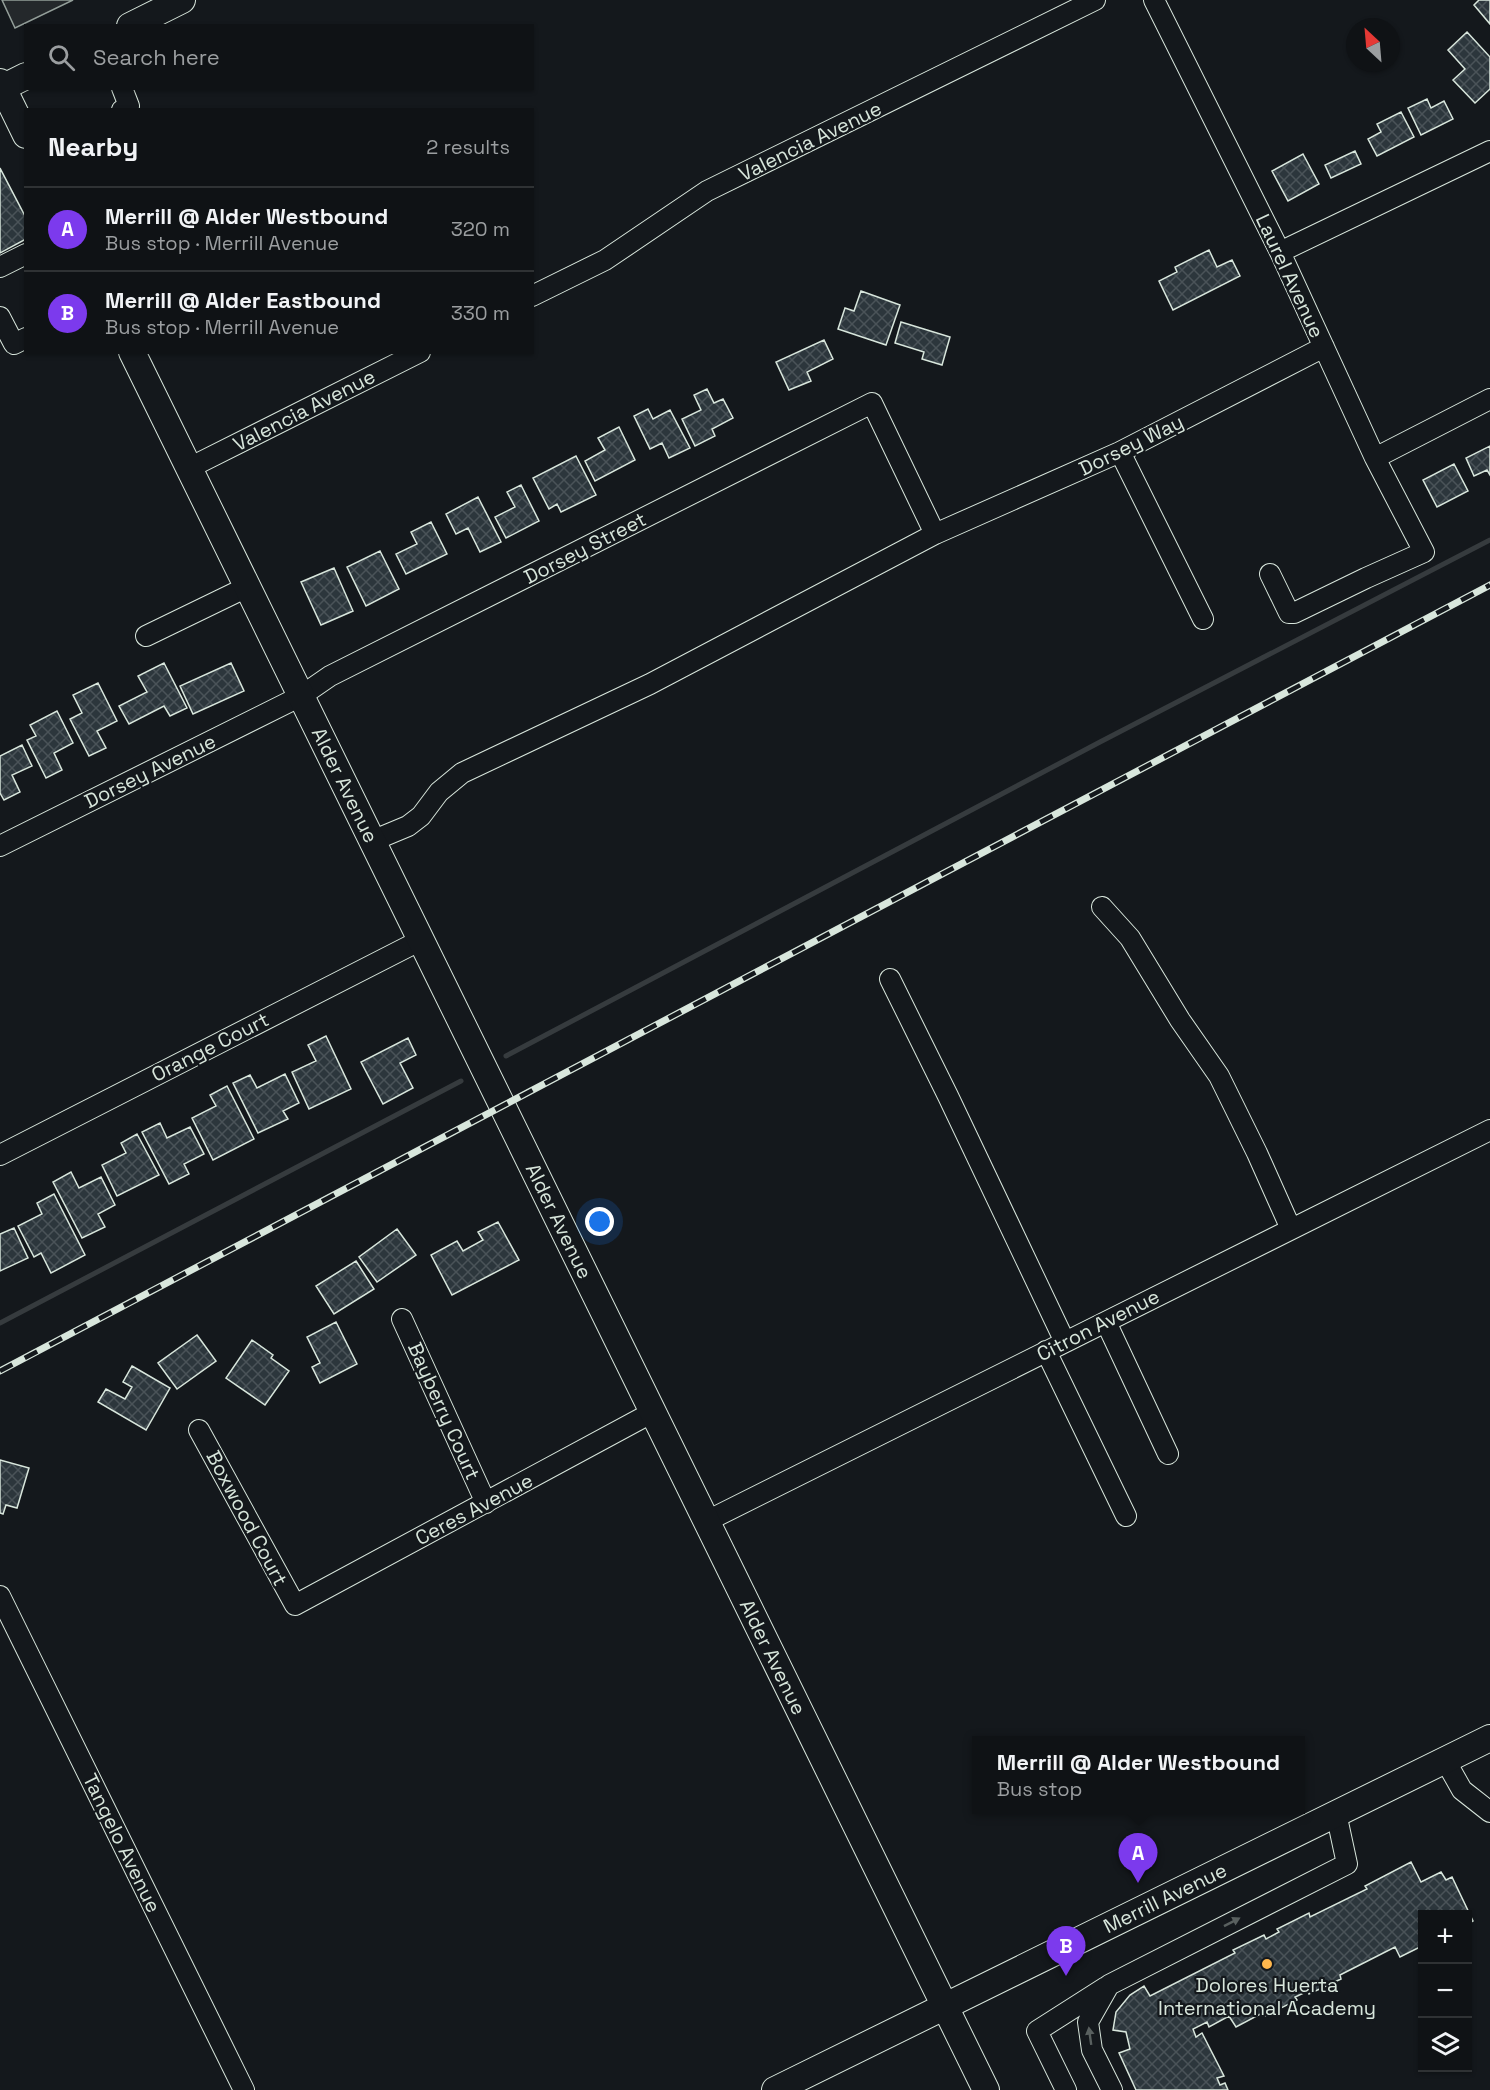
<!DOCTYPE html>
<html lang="en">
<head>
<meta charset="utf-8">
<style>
	body { margin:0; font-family:"Space Grotesk",sans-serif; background:#1d2022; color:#f1f3f6 }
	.controls { position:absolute; right:18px; bottom:18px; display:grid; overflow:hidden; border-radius:0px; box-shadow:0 2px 4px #0004 }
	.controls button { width:54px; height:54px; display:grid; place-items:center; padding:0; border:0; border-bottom:2px solid #2f3234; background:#0f1215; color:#f1f3f6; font:30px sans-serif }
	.compass { position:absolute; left:1346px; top:18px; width:54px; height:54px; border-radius:50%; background:#0f1215; box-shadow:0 2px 4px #0004; rotate:334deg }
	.you { position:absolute; left:600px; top:1222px; width:21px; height:21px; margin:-15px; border:4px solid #fff; border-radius:50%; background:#1a73e8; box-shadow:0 0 0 9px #1a73e833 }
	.badge { display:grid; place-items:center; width:39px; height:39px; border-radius:50%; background:#7c3aed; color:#fff; font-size:20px; font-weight:700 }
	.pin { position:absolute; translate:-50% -50px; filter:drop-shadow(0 2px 3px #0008) }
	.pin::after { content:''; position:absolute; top:32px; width:21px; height:18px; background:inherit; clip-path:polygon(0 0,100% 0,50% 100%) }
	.popup { position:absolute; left:972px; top:1736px; width:333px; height:78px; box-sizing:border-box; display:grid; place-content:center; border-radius:0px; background:#0f1215; filter:drop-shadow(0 2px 4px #0005); font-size:20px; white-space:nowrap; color:#9b9ea0 }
	.popup b { font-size:22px; color:#f1f3f6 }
	.popup::after { content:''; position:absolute; left:50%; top:100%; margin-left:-12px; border:12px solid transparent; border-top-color:#0f1215 }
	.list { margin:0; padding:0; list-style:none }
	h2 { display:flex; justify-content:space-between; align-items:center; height:78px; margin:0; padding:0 24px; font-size:26px }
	h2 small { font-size:20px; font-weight:400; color:#9b9ea0 }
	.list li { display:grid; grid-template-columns:39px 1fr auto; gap:18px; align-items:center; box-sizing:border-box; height:84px; padding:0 24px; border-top:2px solid #2f3234 }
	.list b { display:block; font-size:22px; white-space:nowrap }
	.list p { margin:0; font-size:20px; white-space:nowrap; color:#9b9ea0 }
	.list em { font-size:20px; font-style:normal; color:#9b9ea0 }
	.icon { flex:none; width:33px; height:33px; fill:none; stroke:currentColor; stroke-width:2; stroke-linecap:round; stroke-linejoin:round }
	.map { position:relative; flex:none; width:1490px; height:2090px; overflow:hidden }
	.search { position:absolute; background:#0f1215; box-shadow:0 2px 4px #0004; left:24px; top:24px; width:510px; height:66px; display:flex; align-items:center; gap:15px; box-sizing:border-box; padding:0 21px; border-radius:0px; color:#9b9ea0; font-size:22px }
	.panel { position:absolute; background:#0f1215; box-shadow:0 2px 4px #0004; left:24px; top:108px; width:510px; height:246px; border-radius:0px }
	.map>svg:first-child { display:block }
</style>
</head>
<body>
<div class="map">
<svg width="1490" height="2090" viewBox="0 0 1490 2090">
	<defs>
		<pattern id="building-cross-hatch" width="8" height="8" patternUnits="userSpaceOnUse" patternTransform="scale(1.5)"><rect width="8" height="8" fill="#2c363c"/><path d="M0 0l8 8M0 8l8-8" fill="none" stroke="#4a5358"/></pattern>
	</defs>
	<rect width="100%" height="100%" fill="#14181c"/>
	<path fill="#24282b" stroke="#939e99" stroke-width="1.5" d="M2,0H73L15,28Z"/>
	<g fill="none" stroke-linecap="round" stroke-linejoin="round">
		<path stroke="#363b3e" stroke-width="5" d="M506,1056L1100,742L1490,540
			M0,1323L461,1081"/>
	</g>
	<path fill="url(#building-cross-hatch)" stroke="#d8e6dc" stroke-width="1.5" d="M1479,0H1490V24L1474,5Z
		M1467,32L1490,57V89L1475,103L1453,80L1465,69L1448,50Z
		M1427,99L1431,108L1444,101L1453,119L1421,135L1408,108Z
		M1401,112L1414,137L1377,156L1368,139L1381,132L1377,124Z
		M1355,151L1361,164L1331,178L1325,165Z
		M1303,154L1319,184L1288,201L1272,171Z
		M0,168L26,218V239L0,253Z
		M1209,250L1217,267L1232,260L1240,276L1173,310L1159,281L1177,272L1175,267Z
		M861,291L900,305L886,345L838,329L845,308L854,311Z
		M901,322L950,337L942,365L922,359L924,352L895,343Z
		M824,340L833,359L807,372L811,381L789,390L776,362Z
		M707,389L714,403L723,399L733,418L712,429L715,436L695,446L682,419L701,410L694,395Z
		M648,409L653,419L670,410L690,448L669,458L662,443L650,449L634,416Z
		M619,427L635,460L595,481L585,461L605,450L598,438Z
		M1490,446V475L1487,470L1474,476L1466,458Z
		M576,456L596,495L561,512L557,504L549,509L533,478Z
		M1454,464L1468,491L1437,507L1423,480Z
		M521,485L539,521L506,538L495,517L515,507L507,492Z
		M478,497L501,542L480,552L468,528L456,534L446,514Z
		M431,522L447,554L406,574L396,554L417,544L411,532Z
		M380,551L399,589L366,606L347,567Z
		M334,568L353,611L321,625L301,582Z
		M164,663L187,708L170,716L164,706L129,724L119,706L147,692L138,676Z
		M231,663L244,691L193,714L180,686Z
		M98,683L117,721L97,731L106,748L89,756L70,719L82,713L73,695Z
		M57,711L73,743L54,753L62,770L46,778L27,740L36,736L30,725Z
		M22,745L32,766L12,775L20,792L4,800L0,793V756Z
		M326,1036L351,1089L309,1109L292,1072L316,1061L308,1045Z
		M408,1038L416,1055L400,1063L413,1088L383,1104L361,1062Z
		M285,1074L299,1103L283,1111L288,1119L258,1133L233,1083L250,1075L257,1088Z
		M227,1086L254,1139L213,1160L192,1118L216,1106L210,1095Z
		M160,1123L167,1138L190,1127L204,1154L184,1164L189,1174L169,1184L142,1132Z
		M137,1134L159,1175L117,1196L102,1165L126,1153L121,1143Z
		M71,1172L79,1188L101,1177L115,1205L98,1214L105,1227L82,1238L53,1182Z
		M54,1194L85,1255L51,1273L41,1253L34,1257L18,1226L42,1214L37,1203Z
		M498,1222L519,1260L452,1295L431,1255L457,1241L463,1251L483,1240L478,1232Z
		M14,1228L28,1258L0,1271V1234Z
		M397,1229L416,1255L377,1282L359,1257Z
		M356,1261L374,1289L334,1314L316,1286Z
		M336,1322L357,1364L320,1383L312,1367L320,1363L307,1337Z
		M197,1335L216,1361L177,1389L158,1363Z
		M252,1340L273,1355L271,1358L289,1371L265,1405L226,1378Z
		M132,1366L170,1388L146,1430L98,1402L106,1389L125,1399L132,1387L123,1382Z
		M0,1460L29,1468L17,1508L6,1505L3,1514L0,1513Z
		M1411,1862L1421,1882L1441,1872L1446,1880L1452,1877L1473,1921L1468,1924V1914H1422V1946L1400,1957L1395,1947L1340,1975L1341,1979L1309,1994L1308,1991L1295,1997L1297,2000L1265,2016L1264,2012L1236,2027L1229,2016L1209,2027L1207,2022L1193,2029L1196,2037L1202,2033L1224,2076L1217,2078L1220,2085L1225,2083L1228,2090H1136L1119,2053L1130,2049L1126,2032L1113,2030L1116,2012L1130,1995L1144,1986L1150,1996L1235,1953L1233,1950L1264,1935L1266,1939L1279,1932L1277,1929L1309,1913L1310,1917L1367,1889L1365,1886Z"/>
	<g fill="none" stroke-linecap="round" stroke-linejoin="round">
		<defs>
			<path id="minor" d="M1154,0L1280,252L1375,458L1424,552L1366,578L1294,613H1289L1270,574
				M122,110L129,106L122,88
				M1280,252L1490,151
				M0,267L26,254
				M532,296L605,260L707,191L1095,0
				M0,317L14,344L26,338
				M1120,452L1203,619
				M1375,458L1490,399
				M189,468L420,352
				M146,636L247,587
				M372,841L408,826L421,816L439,792L462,773L650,684L935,534L1120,452L1324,347
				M0,846L301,696L330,676L872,403L935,534
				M1102,907L1130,938L1180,1020L1219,1076L1257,1153L1291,1229
				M890,979L948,1096L1065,1342
				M0,1155L421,940
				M402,1319L486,1503
				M1106,1322L1168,1454
				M1046,1351L1126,1516
				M199,1430L295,1605L653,1412
				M707,1521L1490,1130
				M0,1596L244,2090
				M1445,1760L1462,1790L1490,1812
				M1066,2090L1037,2031L1106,1987
				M1112,2090L1092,2050L1088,2022L1109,1985L1347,1864L1336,1813"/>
			<path id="major" d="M130,26L182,0
				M0,82L26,135
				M0,89L26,76
				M132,352L986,2090
				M775,2090L1490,1738"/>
		</defs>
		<use href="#minor" stroke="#d8e6dc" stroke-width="22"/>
		<use href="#major" stroke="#d8e6dc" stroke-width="28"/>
		<use href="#minor" stroke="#14181c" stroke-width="20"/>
		<use href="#major" stroke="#14181c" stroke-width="26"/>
		<defs>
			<path id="rail" d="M0,1371L1490,585"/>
		</defs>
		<use href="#rail" stroke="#d8e6dc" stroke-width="7"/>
		<use href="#rail" stroke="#14181c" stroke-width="4.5" stroke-dasharray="14" stroke-linecap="butt"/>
	</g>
	<defs><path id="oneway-solid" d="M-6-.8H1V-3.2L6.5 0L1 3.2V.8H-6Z" transform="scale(1.5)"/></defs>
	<g fill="#59605f">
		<use href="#oneway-solid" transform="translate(1232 1922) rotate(-27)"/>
		<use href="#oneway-solid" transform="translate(1090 2036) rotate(-98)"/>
	</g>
	<circle fill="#ffb74d" stroke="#14181c" stroke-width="2" cx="1267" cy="1964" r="6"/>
	<g text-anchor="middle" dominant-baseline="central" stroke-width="4.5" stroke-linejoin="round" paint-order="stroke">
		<g font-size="20" fill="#d8e6dc" stroke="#14181c">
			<text transform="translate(810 141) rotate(-26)">Valencia Avenue</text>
			<text transform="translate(1290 276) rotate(65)">Laurel Avenue</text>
			<text transform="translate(304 410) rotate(-27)">Valencia Avenue</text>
			<text transform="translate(1131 445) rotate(-26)">Dorsey Way</text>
			<text transform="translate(585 548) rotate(-27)">Dorsey Street</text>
			<text transform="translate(150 771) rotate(-26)">Dorsey Avenue</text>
			<text transform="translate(345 785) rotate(64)">Alder Avenue</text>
			<text transform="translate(210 1047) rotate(-27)">Orange Court</text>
			<text transform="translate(559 1221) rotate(64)">Alder Avenue</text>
			<text transform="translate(1098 1325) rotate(-27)">Citron Avenue</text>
			<text transform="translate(444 1411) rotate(66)">Bayberry Court</text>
			<text transform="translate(474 1509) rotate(-28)">Ceres Avenue</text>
			<text transform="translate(247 1518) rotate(62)">Boxwood Court</text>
			<text transform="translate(773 1657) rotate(64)">Alder Avenue</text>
			<text transform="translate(122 1843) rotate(64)">Tangelo Avenue</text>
			<text transform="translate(1165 1898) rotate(-26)">Merrill Avenue</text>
		</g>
		<g font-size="20" fill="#d8e6dc" stroke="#14181c">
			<text x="1267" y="1985">Dolores Huerta<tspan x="1267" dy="23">International Academy</tspan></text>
		</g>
	</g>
</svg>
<div class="controls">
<button>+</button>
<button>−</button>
<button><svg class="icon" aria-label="layers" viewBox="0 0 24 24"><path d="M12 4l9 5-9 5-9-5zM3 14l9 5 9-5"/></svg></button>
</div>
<svg class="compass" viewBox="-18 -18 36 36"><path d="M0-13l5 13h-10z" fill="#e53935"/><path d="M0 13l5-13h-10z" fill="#9b9ea0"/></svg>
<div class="you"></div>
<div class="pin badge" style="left:1138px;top:1883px">A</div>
<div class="popup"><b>Merrill @ Alder Westbound</b>Bus stop</div>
<div class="pin badge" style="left:1066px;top:1976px">B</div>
<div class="search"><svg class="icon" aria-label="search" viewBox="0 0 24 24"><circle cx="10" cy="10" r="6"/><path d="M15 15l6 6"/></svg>Search here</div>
<section class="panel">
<h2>Nearby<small>2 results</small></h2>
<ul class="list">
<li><span class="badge">A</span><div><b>Merrill @ Alder Westbound</b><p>Bus stop · Merrill Avenue</p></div><em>320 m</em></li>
<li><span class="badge">B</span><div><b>Merrill @ Alder Eastbound</b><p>Bus stop · Merrill Avenue</p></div><em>330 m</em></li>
</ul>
</section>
</div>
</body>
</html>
